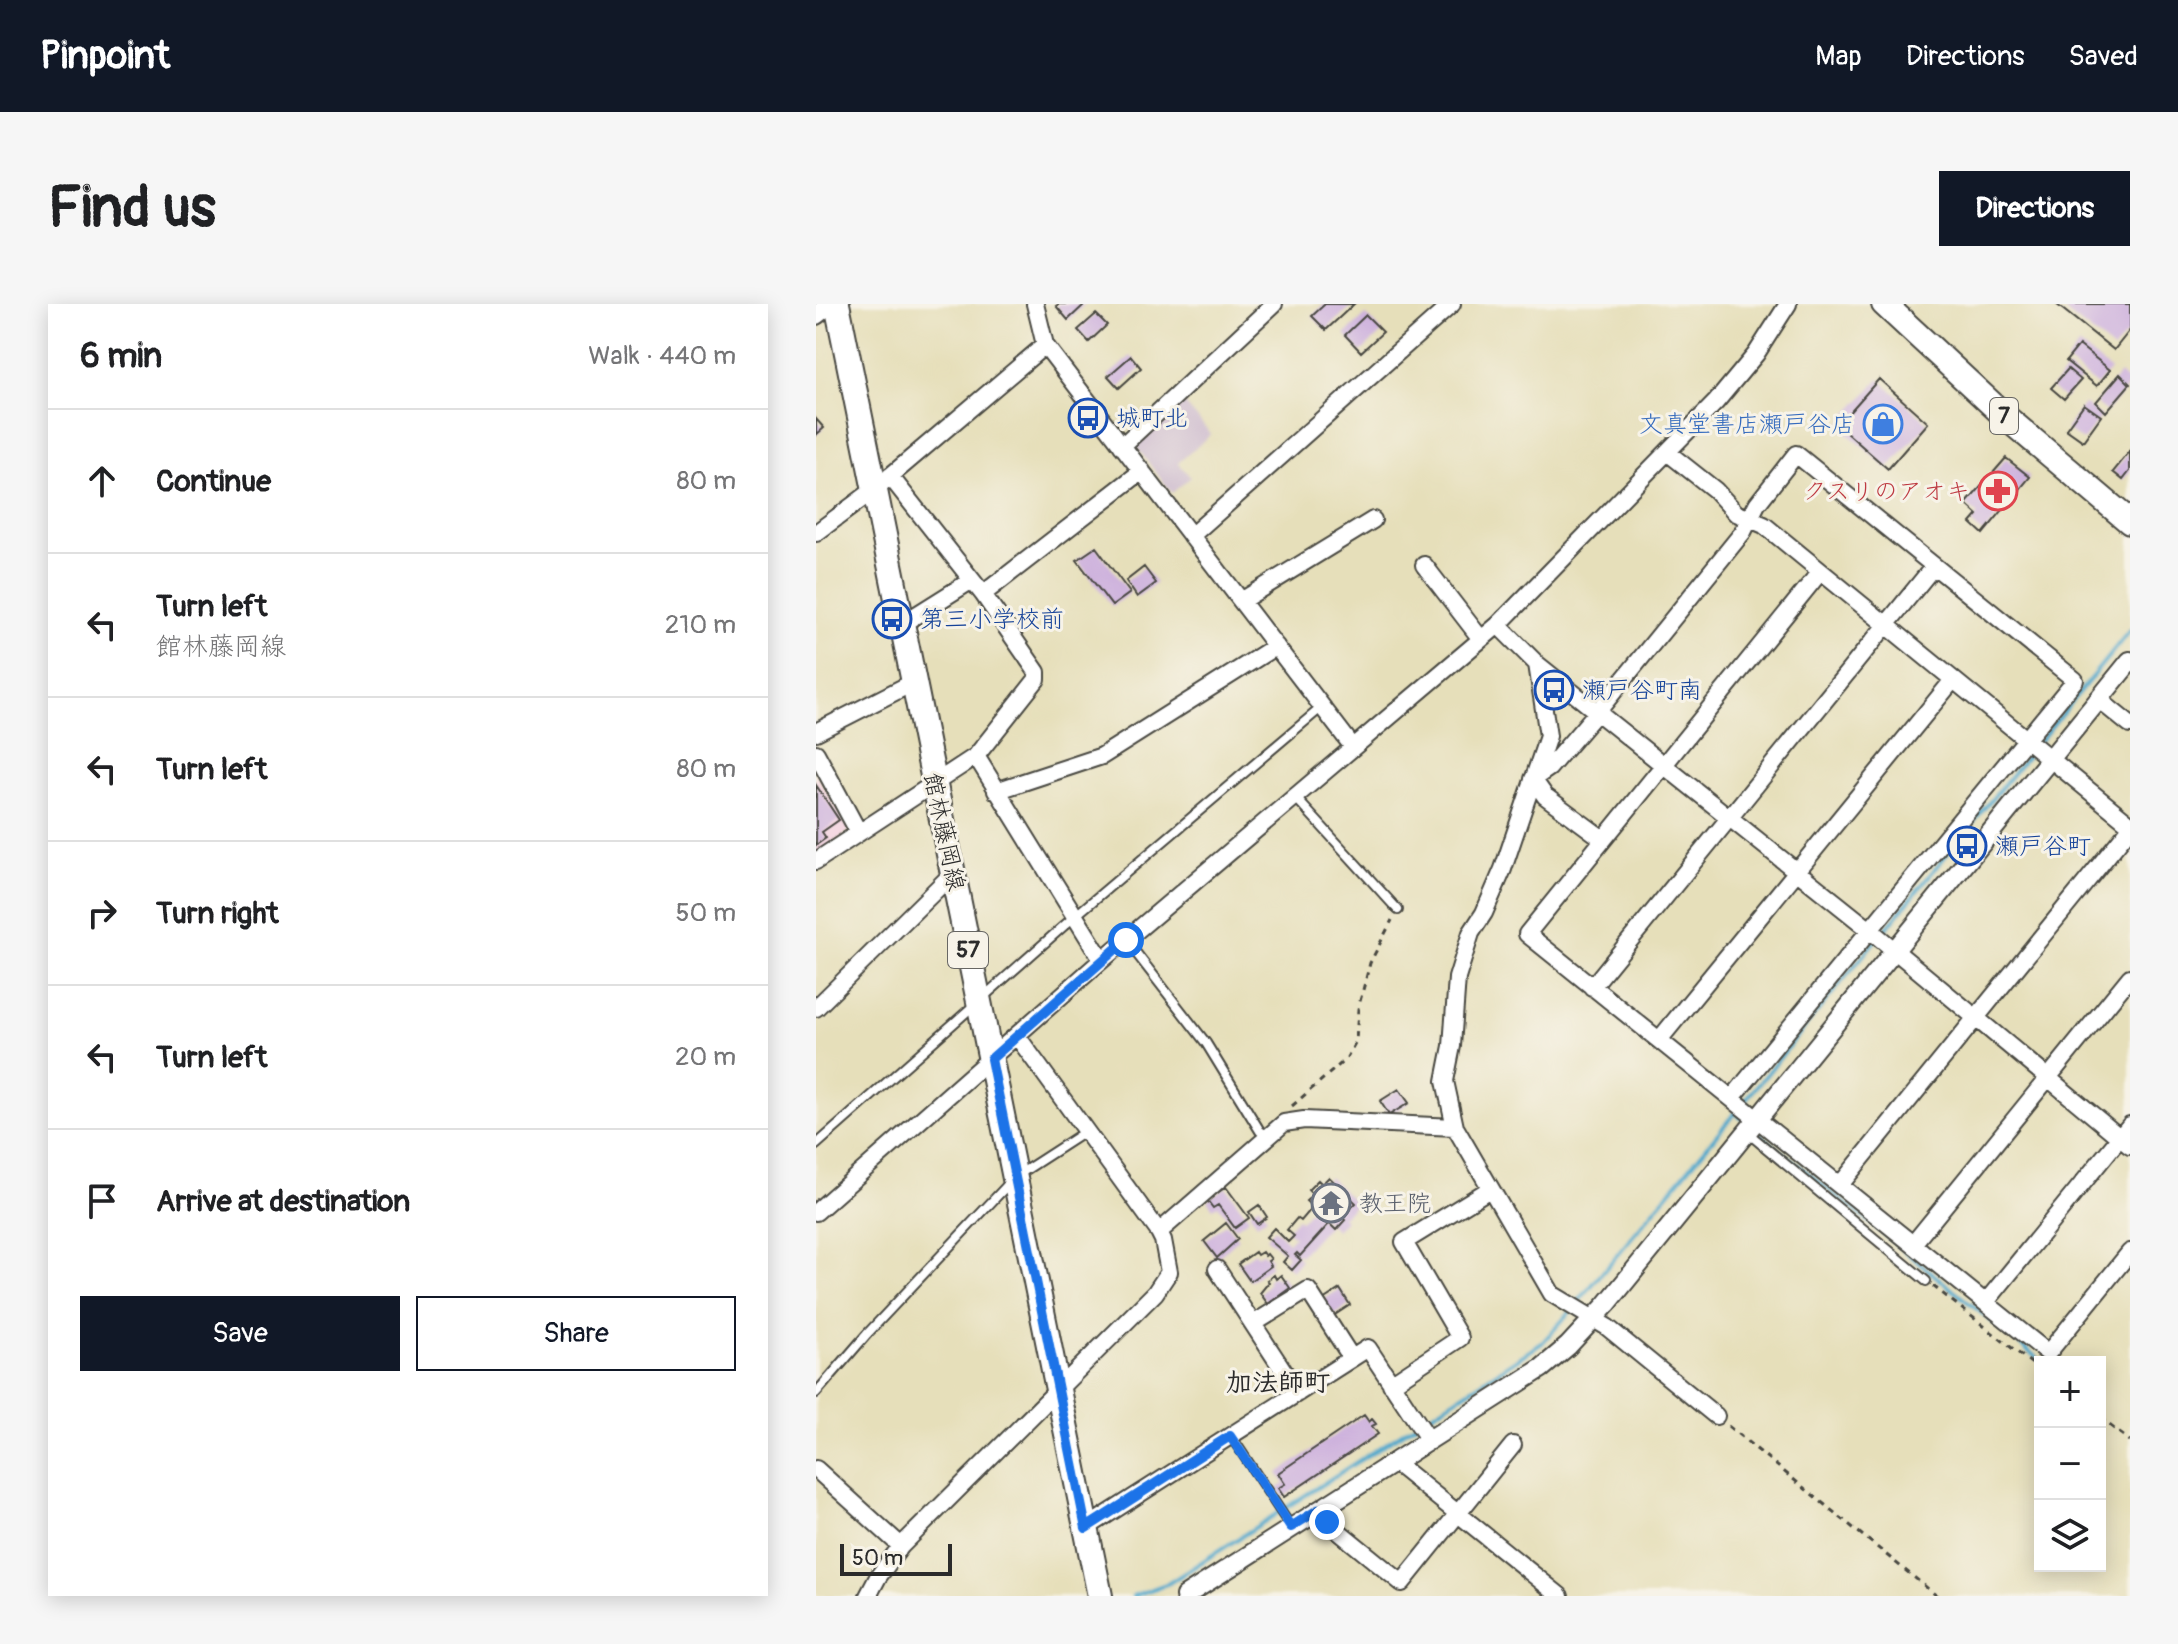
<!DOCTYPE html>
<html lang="en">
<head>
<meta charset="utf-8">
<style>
	body { margin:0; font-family:Pangolin,"Klee One",sans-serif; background:#f6f6f6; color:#202124 }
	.controls { position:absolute; right:24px; bottom:24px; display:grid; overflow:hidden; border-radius:0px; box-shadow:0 4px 20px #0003 }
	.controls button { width:72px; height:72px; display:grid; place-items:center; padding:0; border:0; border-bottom:2px solid #e0e0e0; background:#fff; color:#202124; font:40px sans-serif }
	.scale { position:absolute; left:24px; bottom:20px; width:112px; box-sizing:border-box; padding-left:8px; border:4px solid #2b2b2b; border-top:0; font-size:22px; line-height:28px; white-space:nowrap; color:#2b2b2b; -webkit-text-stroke:6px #f7f3e8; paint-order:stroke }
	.stop { position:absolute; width:24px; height:24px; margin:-18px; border:6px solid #1a73e8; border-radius:50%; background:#fff }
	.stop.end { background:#1a73e8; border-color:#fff; box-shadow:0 2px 8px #0008 }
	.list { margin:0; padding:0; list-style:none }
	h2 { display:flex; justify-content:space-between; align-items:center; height:104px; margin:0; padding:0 32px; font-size:34px }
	h2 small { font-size:26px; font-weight:400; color:#757577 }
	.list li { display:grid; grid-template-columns:52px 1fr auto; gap:24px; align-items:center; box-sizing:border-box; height:144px; padding:0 32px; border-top:2px solid #e0e0e0 }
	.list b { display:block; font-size:30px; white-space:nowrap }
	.list p { margin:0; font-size:26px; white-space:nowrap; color:#757577 }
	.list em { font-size:26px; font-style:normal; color:#757577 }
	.actions { display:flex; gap:16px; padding:24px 32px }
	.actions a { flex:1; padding:18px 0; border:2px solid #111827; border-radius:0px; text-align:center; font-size:28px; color:#111827 }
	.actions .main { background:#111827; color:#fff }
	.icon { flex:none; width:44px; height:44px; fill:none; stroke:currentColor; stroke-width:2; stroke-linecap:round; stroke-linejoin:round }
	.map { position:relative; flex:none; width:1314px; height:1292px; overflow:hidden; border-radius:0px }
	header { display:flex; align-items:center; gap:48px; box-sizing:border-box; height:112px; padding:0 40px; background:#111827; color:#fff }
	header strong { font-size:38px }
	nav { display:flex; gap:44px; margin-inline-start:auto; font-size:28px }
	.intro { display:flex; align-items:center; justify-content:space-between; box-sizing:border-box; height:192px; padding:0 48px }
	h1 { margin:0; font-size:56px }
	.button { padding:20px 36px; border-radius:0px; background:#111827; color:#fff; font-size:28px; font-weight:700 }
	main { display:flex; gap:48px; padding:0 48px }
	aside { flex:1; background:#fff; border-radius:0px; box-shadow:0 4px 20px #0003 }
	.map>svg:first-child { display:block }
</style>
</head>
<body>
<header>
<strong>Pinpoint</strong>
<nav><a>Map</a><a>Directions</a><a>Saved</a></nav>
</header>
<div class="intro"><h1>Find us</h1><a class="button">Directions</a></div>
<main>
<aside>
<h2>6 min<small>Walk · 440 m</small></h2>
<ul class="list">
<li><svg class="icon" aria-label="ahead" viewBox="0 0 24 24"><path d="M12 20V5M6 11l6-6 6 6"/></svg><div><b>Continue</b></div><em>80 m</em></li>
<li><svg class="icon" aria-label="left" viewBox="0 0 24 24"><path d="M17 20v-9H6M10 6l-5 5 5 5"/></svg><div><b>Turn left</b><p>館林藤岡線</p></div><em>210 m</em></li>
<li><svg class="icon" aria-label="left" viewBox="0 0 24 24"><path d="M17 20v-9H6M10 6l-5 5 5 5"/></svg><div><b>Turn left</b></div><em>80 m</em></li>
<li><svg class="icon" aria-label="right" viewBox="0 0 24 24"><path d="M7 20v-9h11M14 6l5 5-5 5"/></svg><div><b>Turn right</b></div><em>50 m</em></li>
<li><svg class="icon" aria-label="left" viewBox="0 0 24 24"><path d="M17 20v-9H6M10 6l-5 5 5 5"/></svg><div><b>Turn left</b></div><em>20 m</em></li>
<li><svg class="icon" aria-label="arrive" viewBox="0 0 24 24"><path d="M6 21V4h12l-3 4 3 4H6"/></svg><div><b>Arrive at destination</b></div></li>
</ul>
<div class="actions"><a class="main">Save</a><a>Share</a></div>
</aside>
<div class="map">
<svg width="1314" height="1292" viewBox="0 0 1314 1292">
	<rect width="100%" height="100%" fill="#f7f3e8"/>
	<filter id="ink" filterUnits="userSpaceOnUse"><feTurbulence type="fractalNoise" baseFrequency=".0125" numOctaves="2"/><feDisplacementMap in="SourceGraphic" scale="16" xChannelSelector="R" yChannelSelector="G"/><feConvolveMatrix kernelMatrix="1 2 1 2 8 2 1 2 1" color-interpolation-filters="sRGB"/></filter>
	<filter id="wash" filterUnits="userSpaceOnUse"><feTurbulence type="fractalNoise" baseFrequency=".006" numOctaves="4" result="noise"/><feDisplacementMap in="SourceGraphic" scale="32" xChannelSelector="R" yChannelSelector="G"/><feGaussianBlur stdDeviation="1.8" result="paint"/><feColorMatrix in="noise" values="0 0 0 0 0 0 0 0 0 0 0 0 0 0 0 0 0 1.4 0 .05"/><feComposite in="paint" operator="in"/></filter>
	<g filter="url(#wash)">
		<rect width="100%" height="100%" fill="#e6dfba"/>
		<path fill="#f3cfe0" d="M0,470L34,527L0,550Z"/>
		<path fill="#cfbdcf" d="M365,95L395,130L362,159L375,173L356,189L318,140Z"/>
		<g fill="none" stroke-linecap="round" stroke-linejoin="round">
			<path stroke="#4fa8cc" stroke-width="4" d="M1222,439L1314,326
				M1065,631L1216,446
				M928,798L1059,637
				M919,808L932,820
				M939,826L1226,1058
				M762,998L922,805
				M607,1116L726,1039L754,1008
				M317,1292L353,1279L600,1120"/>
		</g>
		<g id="blocks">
			<path fill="#cdb1dd" d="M243,0H269L252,16L240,2Z
				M509,0H538L510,26L496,12Z
				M1240,0H1314V26L1298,46Z
				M280,10L291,21L273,38L262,26Z
				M550,11L567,28L545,48L529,31Z
				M1263,41L1294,66L1281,82L1250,57Z
				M315,52L325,64L303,84L292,72Z
				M1252,65L1265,76L1248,95L1235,84Z
				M1304,70L1314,80L1290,108L1280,98Z
				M1063,75L1112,119L1072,165L1022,121Z
				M1268,100L1285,112L1267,137L1250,125Z
				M0,115L8,124L0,131Z
				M1314,147V167L1307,176L1297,168Z
				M1190,154L1214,173L1167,230L1155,219L1162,211L1150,200Z
				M280,243L314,289L296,302L261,256Z
				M328,263L340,279L321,293L310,277Z
				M0,481L23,516L6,528L10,534L0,541Z
				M583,785L593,799L573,811L564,797Z
				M513,873L540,899L526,913L529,916L520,926L490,897L497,891L492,886L502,876L506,880Z
				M410,883L433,914L419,924L402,901L397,904L391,896Z
				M443,901L451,913L441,920L433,908Z
				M495,905L512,921L484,952L481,949L479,951L485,956L476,966L467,958L472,952L450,933L458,924L472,938L478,932L471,926L481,914L485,917Z
				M410,919L422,935L401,954L388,937Z
				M439,948L441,951L446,948L449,952L451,950L455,955L452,957L455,962L434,977L422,960Z
				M458,971L460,975L465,971L474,984L452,1000L444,989L453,978L451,976Z
				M524,985L534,1001L517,1012L507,996Z
				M548,1111L553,1118L556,1115L560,1120L556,1122L562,1130L468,1193L462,1184L469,1180L462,1169Z"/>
		</g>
	</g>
	<g filter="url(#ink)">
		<use href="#blocks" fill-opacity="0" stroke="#474640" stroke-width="2"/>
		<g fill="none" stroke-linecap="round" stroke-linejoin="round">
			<defs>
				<path id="service" d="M479,493L582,606
					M310,636L390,739L444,827L452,832
					M932,829L1110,977
					M0,841L259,612L506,403
					M0,1089L51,1030L199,873L270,827
					M415,1132L475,1223"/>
				<path id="minor" d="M219,0L229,41L537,443
					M306,142L458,0
					M851,148L899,186L920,209L948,221L1314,520
					M0,229L59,185L229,41
					M375,232L636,0
					M608,261L665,335
					M1004,268L711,630L1232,1049L1314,948
					M167,290L326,167
					M425,297L557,216
					M86,320L156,276
					M682,321L721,360L1054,626L1314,842
					M721,360L732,432L687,565L668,609L655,629L641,674L636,742L629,777L639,823L736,990L791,1023L900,1112
					M1282,395L1314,421
					M0,428L98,378
					M0,449L43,529
					M160,452L286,656
					M180,487L286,452L460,342
					M787,535L729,492L717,475L733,464L782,407L927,228L941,200L980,150L1259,376L916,794
					M0,557L160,452L221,375V368L167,290L74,172
					M776,683L1118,262
					M0,704L137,569
					M843,736L1137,376
					M1024,881L1314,524
					M0,908L286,656L682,321L900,98L940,50L972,0
					M343,928L468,819L488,816L639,823
					M1097,940L1314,673
					M401,965L482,1089
					M1170,998L1314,821
					M437,1020L492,986L535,1053
					M575,1080L644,1034L588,938L674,885
					M578,1158L744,1292
					M0,1165L85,1242
					M502,1206L511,1218L586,1279L697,1141
					M270,1224L552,1044L613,1136
					M52,1292L62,1273L85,1242L339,989L353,968L347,936L343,928L201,732"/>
				<path id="tertiary" d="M0,11L14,0
					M369,1292L726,1064L752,1042L791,1000L1314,357"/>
				<path id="primary" d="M21,0L284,1292
					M1068,0L1193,116L1314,218"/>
			</defs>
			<use href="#service" stroke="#474640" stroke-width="12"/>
			<use href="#minor" stroke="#474640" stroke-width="20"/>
			<use href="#tertiary" stroke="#474640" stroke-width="22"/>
			<use href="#primary" stroke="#474640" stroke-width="28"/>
			<path stroke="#474640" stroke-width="3" stroke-dasharray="6 6" stroke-linecap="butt" d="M476,802L530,755L540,737L542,705L554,659L576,616
				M1117,982L1224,1066
				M1284,1114L1314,1137
				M912,1122L1121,1292"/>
			<use href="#service" stroke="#fff" stroke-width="8"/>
			<use href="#minor" stroke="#fff" stroke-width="16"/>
			<use href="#tertiary" stroke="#fff" stroke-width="18"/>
			<use href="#primary" stroke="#fff" stroke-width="24"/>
		</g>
	</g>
	<g fill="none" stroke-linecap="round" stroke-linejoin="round" filter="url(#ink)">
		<path stroke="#1a73e8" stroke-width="10" d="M310,636L175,755L270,1224L414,1132L475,1223L502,1206L511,1218"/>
	</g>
	<defs>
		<symbol id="bus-ring" viewBox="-11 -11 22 22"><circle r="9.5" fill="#f7f3e8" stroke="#1a4fb4" stroke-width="1.5"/><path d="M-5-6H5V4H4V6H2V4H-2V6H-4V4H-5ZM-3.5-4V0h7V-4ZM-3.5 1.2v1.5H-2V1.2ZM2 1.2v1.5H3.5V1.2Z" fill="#1a4fb4"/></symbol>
		<symbol id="shop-ring" viewBox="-11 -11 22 22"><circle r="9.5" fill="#f7f3e8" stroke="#3f7fe0" stroke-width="1.5"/><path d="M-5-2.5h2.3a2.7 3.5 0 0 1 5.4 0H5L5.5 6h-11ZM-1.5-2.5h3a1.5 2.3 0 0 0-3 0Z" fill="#3f7fe0"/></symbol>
		<symbol id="pharmacy-ring" viewBox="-11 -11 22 22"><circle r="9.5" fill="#f7f3e8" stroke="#e0444e" stroke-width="1.5"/><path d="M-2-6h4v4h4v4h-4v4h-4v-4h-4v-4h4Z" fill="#e0444e"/></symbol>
		<symbol id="temple-ring" viewBox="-11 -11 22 22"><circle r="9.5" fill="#f7f3e8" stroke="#6b7280" stroke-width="1.5"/><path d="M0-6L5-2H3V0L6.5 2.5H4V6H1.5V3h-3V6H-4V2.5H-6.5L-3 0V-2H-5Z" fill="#6b7280"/></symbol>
	</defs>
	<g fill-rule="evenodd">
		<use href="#bus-ring" x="250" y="92" width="44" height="44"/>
		<use href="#shop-ring" x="1045" y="98" width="44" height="44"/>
		<use href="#pharmacy-ring" x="1160" y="165" width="44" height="44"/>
		<use href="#bus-ring" x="54" y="293" width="44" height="44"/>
		<use href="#bus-ring" x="716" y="364" width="44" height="44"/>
		<use href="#bus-ring" x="1129" y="520" width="44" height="44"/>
		<use href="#temple-ring" x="493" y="877" width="44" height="44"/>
	</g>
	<g text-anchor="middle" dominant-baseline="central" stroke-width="6" stroke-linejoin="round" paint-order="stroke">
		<g fill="#f7f3e8" stroke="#686764" stroke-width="2">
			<rect x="1174" y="94" width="28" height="36" rx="6"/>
			<rect x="132" y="628" width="40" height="36" rx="6"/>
		</g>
		<g font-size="22" font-weight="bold" fill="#2b2b2b">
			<text x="1188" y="112">7</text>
			<text x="152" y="646">57</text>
		</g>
		<g font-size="24" fill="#164399" stroke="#f7f3e8" text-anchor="start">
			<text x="300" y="114">城町北</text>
			<text x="104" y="315">第三小学校前</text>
			<text x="766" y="386">瀬戸谷町南</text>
			<text x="1179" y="542">瀬戸谷町</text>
		</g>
		<g font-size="24" fill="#366cbe" stroke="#f7f3e8" text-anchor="end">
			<text x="1039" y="120">文真堂書店瀬戸谷店</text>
		</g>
		<g font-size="24" fill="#be3a42" stroke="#f7f3e8" text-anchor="end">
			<text x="1154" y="187">クスリのアオキ</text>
		</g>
		<g font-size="24" fill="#2b2b2b" stroke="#f7f3e8">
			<text transform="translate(128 528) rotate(78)">館林藤岡線</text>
		</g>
		<g font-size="24" fill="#5b616d" stroke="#f7f3e8" text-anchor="start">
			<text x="543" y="899">教王院</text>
		</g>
		<g font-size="26" font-weight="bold" fill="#2b2b2b" stroke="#f7f3e8">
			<text x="462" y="1079">加法師町</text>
		</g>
	</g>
</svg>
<div class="controls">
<button>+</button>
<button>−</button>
<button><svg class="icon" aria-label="layers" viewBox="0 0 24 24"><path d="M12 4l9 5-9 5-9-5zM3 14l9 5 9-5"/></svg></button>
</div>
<div class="scale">50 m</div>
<div class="stop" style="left:310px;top:636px"></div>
<div class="stop end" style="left:511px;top:1218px"></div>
</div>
</main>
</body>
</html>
